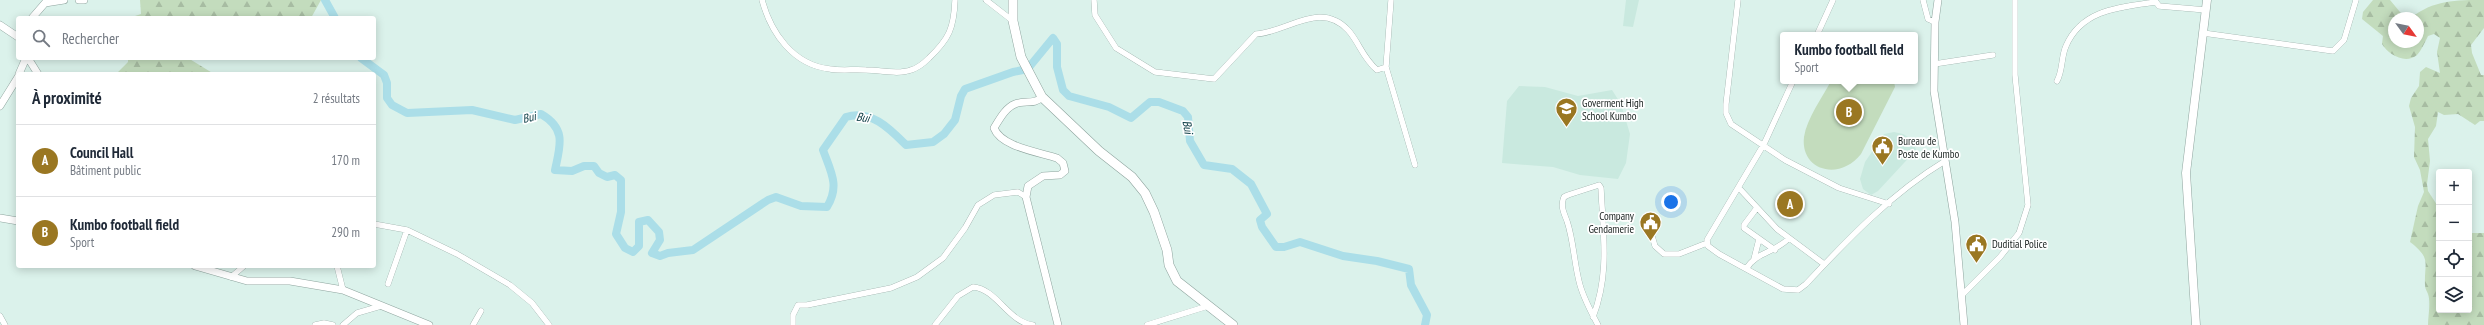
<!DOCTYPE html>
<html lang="fr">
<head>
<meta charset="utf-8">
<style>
	body { margin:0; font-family:"PT Sans Narrow",sans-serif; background:#f2f2f3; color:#1f2937 }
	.controls { position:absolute; right:12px; bottom:12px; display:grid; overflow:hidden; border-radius:4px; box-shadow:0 2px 10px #0003 }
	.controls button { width:36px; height:36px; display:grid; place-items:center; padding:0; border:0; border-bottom:1px solid #e0e1e3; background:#fff; color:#1f2937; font:20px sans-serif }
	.compass { position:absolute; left:2388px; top:12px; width:36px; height:36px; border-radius:50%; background:#fff; box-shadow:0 2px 10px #0003; rotate:123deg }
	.you { position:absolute; left:1671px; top:202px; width:14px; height:14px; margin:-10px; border:3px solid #fff; border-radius:50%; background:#1a73e8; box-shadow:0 0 0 6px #1a73e833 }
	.badge { display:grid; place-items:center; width:26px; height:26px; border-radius:50%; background:#9a7722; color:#fff; font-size:13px; font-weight:700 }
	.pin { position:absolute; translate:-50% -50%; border:2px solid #fff; box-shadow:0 1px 4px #0006 }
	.popup { position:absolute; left:1780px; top:32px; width:138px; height:52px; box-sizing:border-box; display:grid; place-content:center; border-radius:4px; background:#fff; filter:drop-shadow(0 1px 3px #0005); font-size:13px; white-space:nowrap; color:#747a83 }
	.popup b { font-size:15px; color:#1f2937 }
	.popup::after { content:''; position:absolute; left:50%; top:100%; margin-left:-8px; border:8px solid transparent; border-top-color:#fff }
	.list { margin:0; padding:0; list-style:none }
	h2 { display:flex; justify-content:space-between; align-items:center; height:52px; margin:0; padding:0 16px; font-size:17px }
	h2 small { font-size:13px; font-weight:400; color:#747a83 }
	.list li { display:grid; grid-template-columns:26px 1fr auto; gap:12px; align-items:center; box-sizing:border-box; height:72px; padding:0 16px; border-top:1px solid #e0e1e3 }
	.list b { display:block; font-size:15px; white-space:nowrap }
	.list p { margin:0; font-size:13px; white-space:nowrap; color:#747a83 }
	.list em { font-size:13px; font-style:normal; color:#747a83 }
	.icon { flex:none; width:22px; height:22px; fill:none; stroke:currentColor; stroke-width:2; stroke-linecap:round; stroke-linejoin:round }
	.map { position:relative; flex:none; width:2484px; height:325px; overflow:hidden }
	.search { position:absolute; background:#fff; box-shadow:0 2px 10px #0003; left:16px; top:16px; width:360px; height:44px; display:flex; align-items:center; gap:10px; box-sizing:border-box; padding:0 14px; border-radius:4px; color:#747a83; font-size:15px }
	.panel { position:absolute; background:#fff; box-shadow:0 2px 10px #0003; left:16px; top:72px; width:360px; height:196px; border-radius:4px }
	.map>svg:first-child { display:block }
</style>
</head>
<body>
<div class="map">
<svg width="2484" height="325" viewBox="0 0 2484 325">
	<defs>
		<pattern id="forest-firs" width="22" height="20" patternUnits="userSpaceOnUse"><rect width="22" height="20" fill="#c3dcbd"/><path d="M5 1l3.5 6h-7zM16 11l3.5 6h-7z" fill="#a7bca2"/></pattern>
	</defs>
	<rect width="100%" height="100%" fill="#dbf2eb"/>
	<path fill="#c9e9df" d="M1626,0H1639L1633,27L1623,26Z
		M1519,86L1545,87L1578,96L1612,90L1621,104L1630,134L1626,163L1618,179L1580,175L1553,167L1502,163L1507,101Z
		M1894,132L1903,134L1913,140L1916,150L1878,191L1871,195L1863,189L1860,179L1865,162L1884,134Z"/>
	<path fill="url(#forest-firs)" d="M140,0H321L311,18H129L141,14Z
		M2373,0H2390L2405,18H2394V42H2418V18H2411C2433,0 2456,0 2484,0V28L2471,45L2472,53L2481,75H2484V121H2480L2475,125L2458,114L2444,115L2438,112L2436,126L2428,139L2430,161L2427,184L2428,191L2439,208V310H2469V233H2484V325H2428C2428,316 2431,303 2428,294C2427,291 2425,289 2425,285C2424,262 2432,259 2410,242L2418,206L2424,192L2420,170L2414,157L2415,127L2409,106L2411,98L2419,86L2420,72L2426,67L2440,73L2437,52L2440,38L2434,34L2428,36C2425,42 2421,51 2417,55C2405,65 2388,54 2382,44L2383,36L2362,19L2363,12Z
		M128,58H188L214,74H116L128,62Z"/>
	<path fill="#c3dcbd" d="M1831,81H1894L1895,87L1861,154C1839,182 1800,170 1804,137C1807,118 1822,98 1831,81Z"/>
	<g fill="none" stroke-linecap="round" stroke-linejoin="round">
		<path stroke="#abdee8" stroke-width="8" d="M325,0L335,18
			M361,58L384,75L387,83V98L392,105L407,113L472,110L515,120L541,114C567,129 560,146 555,170L572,171L584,166H594L599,173L607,177L615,175L621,180V212L616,234L625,248L633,252L639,246V222L648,220L659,232L660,240L652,253L660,256L668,253L693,250L768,200L776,197L801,206L827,207C840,186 831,172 823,150L846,117C871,109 890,129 906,145L933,142L944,134L955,120L961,96L965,89L1013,72L1023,70L1030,66L1053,38L1057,44V67L1063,90L1069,96L1109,107L1131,118L1150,102H1159L1183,111L1188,117L1190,141L1204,165L1232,169L1251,184L1267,214L1260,220L1262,227L1276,247H1284L1300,242L1343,256L1377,261L1409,269L1411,285L1427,315L1425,325"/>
		<defs>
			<path id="minor" d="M762,0C771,33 793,65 830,69C842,71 854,69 866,70C880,70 898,75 911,70C918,68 924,63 929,58C949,39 954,28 955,0
				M986,0L1013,21
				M1094,0L1095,15L1116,48L1155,72L1214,79L1256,34C1288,32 1320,0 1348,30C1359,42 1362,57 1377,70L1386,67L1391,0
				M1738,0L1726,104V113L1731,124L1785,160L1839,188L1889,204
				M1923,0L1928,19L1935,22
				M2203,33L2333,51L2344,40L2356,0
				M1817,35L1833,0
				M1934,64L1993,55
				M1386,67L1415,165
				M1793,81L1764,144L1707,240L1708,246L1719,254L1783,289L1798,290L1806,284C1848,239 1892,193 1945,161
				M2057,81C2063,70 2061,57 2066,46C2082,9 2121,7 2156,2L2159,6L2206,10
				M1739,188L1777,229L1824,264
				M1756,209L1744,225V228L1775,250
				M374,224L407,230L457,254L510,285L532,303L549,325
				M1650,229L1655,246L1664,254H1679L1707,243
				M1754,259L1759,239
				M337,266L343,290
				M1747,268C1755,253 1776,252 1788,239
				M231,277L244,266
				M388,284L407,230
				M1962,295L2000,257L2019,233L2028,205L2015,75V0
				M0,316L5,325
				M1593,317C1610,273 1603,233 1601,188L1599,185L1568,195L1564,197C1560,206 1564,213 1567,221C1574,242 1574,264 1580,285C1584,299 1591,312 1598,325
				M315,325L324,323L333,325
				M343,325L357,313L381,306
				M473,325L481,311
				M793,325V315L798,305H807L891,288L917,277L943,258L965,228L978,205L994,195L1018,192L1026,197
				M935,325L958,296L973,287C997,289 1008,322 1033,325
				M1147,325L1208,306"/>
			<path id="tertiary" d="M79,0H84
				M1938,0L1935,22L1934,91L1955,222L1964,325
				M32,18L45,3L64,0
				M0,25L18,37
				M28,58L38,74
				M19,74L26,58
				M1042,97C1034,105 1025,100 1015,104C1005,108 999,120 994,128C1001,147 1039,152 1057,158L1063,163L1065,171L1060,175L1043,176L1028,186L1026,197L1058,325
				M0,106L18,77
				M0,218L18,221
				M195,266L247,281H290L343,290L429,325"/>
			<path id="secondary" d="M2196,325L2186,173L2207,0"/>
			<path id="trunk" d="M1013,0V21L1021,57L1042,97L1099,151L1132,177L1145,193L1154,212L1167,250L1169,265L1177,281L1233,325"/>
		</defs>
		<use href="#minor" stroke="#8ea49e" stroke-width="6"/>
		<use href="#tertiary" stroke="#8ea49e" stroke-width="8"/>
		<use href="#secondary" stroke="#8ea49e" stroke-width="9"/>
		<use href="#trunk" stroke="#8ea49e" stroke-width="10"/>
		<use href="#minor" stroke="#fff" stroke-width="5.5"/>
		<use href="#tertiary" stroke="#fff" stroke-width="7"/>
		<use href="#secondary" stroke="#fff" stroke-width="8"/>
		<use href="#trunk" stroke="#fff" stroke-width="9"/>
	</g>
	<defs>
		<symbol id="school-pin" viewBox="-11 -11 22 30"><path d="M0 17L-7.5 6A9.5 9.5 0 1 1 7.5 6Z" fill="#9a7722" stroke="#fff"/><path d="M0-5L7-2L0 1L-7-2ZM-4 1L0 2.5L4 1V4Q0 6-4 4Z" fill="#fff"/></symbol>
		<symbol id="civic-pin" viewBox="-11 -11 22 30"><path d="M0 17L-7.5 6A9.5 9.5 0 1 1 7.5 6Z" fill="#9a7722" stroke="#fff"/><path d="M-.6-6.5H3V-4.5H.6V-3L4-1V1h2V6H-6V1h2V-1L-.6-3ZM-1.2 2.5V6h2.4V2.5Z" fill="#fff"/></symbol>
	</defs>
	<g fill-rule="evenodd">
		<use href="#school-pin" x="1554" y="96" width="25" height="34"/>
		<use href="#civic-pin" x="1870" y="134" width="25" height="34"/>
		<use href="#civic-pin" x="1638" y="210" width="25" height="34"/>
		<use href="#civic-pin" x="1964" y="232" width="25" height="34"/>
	</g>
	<g text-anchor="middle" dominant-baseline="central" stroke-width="3.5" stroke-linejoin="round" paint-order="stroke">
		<g font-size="11" fill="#18201e" stroke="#fff" text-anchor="start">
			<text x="1582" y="103">Goverment High<tspan x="1582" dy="13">School Kumbo</tspan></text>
			<text x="1898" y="141">Bureau de<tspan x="1898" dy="13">Poste de Kumbo</tspan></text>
			<text x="1634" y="216" text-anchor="end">Company<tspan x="1634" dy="13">Gendamerie</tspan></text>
			<text x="1992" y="244">Duditial Police</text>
		</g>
		<g font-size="12" font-style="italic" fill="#02343c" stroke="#fff">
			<text transform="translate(529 117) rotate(-13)">Bui</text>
			<text transform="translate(863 117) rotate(9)">Bui</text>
			<text transform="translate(1188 127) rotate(80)">Bui</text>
		</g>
	</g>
</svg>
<div class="controls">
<button>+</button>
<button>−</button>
<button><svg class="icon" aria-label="locate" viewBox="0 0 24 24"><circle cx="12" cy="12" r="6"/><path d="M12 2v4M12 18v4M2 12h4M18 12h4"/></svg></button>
<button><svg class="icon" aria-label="layers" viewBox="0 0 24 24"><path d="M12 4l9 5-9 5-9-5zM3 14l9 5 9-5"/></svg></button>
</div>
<svg class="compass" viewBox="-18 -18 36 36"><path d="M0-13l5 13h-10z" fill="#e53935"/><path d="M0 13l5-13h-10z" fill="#747a83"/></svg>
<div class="you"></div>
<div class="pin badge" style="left:1790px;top:204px">A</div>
<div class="pin badge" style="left:1849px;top:112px">B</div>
<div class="popup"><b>Kumbo football field</b>Sport</div>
<div class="search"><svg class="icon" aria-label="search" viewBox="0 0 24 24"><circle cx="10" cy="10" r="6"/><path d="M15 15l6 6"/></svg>Rechercher</div>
<section class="panel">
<h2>À proximité<small>2 résultats</small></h2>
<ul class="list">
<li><span class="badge">A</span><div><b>Council Hall</b><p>Bâtiment public</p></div><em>170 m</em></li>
<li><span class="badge">B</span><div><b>Kumbo football field</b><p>Sport</p></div><em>290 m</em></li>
</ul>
</section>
</div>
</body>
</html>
